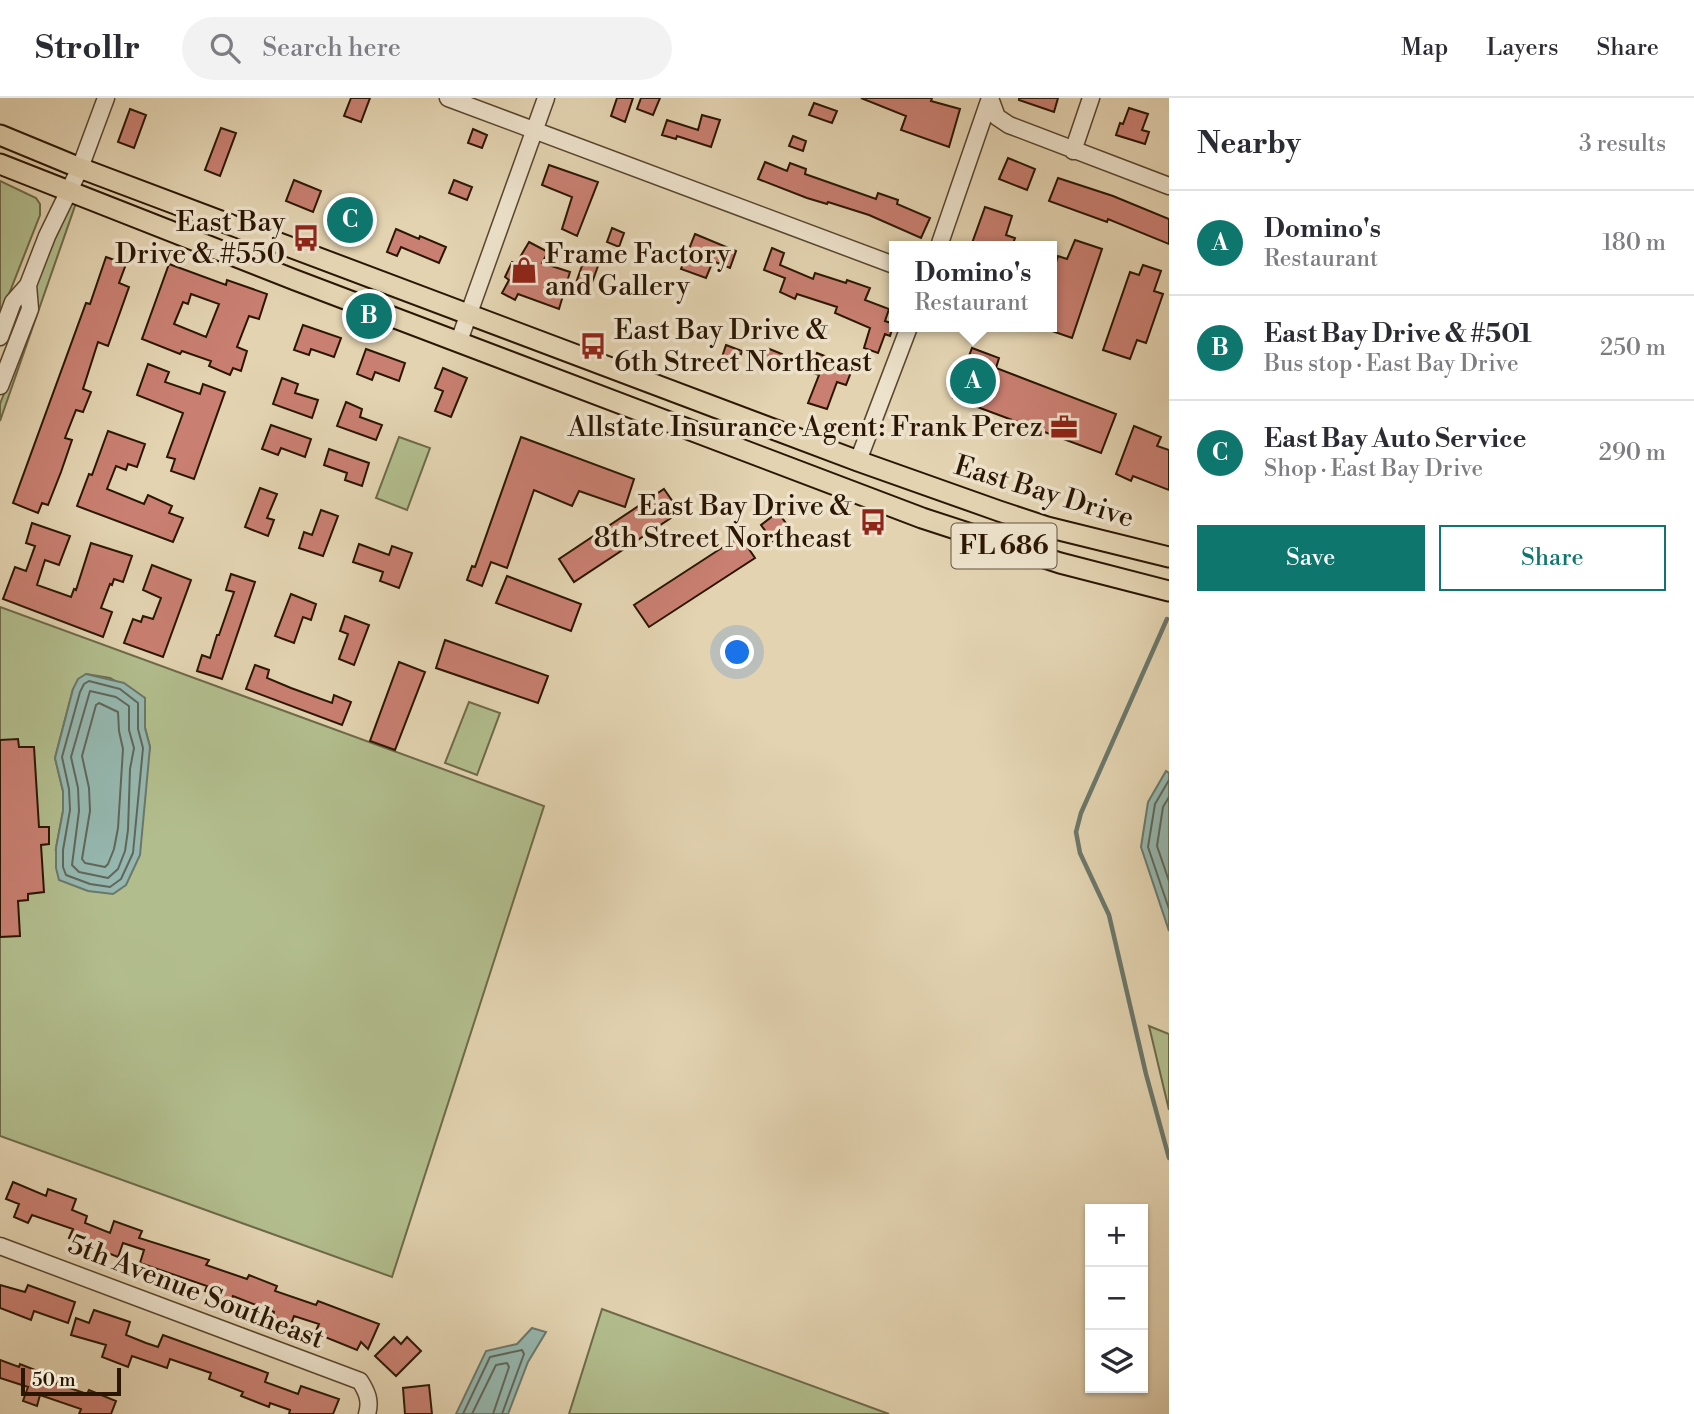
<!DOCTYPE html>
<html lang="en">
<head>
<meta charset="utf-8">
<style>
	body { margin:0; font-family:"Libre Bodoni",serif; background:#f2f2f3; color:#2b2b33 }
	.controls { position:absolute; right:21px; bottom:21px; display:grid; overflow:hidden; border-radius:0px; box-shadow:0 2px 5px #0004 }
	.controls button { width:63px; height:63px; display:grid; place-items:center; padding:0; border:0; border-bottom:2px solid #e1e1e2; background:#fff; color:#2b2b33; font:35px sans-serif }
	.scale { position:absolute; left:21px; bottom:18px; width:100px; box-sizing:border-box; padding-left:7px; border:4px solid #2b1603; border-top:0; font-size:19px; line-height:24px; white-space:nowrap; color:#2b1603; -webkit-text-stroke:5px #ede2cc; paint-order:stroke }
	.you { position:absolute; left:738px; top:555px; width:24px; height:24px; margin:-18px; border:5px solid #fff; border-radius:50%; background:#1a73e8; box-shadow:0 0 0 10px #1a73e833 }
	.badge { display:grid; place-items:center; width:46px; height:46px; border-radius:50%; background:#0f766e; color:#fff; font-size:23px; font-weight:700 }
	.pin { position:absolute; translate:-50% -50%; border:4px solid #fff; box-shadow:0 2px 7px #0006 }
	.popup { position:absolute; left:889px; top:143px; width:168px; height:91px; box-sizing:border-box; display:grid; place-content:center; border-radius:0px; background:#fff; filter:drop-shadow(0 2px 5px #0005); font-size:23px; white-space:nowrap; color:#7c7c81 }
	.popup b { font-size:26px; color:#2b2b33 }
	.popup::after { content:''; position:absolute; left:50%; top:100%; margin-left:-14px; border:14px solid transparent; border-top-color:#fff }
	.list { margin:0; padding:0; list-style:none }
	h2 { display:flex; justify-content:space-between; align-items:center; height:91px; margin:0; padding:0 28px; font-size:30px }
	h2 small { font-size:23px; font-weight:400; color:#7c7c81 }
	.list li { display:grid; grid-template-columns:46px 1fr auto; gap:21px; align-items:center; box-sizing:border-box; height:105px; padding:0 28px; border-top:2px solid #e1e1e2 }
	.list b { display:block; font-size:26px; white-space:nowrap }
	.list p { margin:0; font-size:23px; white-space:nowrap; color:#7c7c81 }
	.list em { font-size:23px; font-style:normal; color:#7c7c81 }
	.actions { display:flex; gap:14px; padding:21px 28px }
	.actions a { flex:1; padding:16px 0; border:2px solid #0f766e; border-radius:0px; text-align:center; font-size:24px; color:#0f766e }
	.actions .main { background:#0f766e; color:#fff }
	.icon { flex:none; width:38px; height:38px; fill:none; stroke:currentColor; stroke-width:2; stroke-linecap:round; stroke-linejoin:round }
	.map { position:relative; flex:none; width:1169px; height:1316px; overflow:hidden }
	header { display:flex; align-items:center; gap:42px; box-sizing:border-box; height:98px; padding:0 35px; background:#fff; border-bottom:2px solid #e1e1e2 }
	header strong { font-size:33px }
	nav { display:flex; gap:38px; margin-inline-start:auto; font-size:24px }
	.search { width:490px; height:63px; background:#f2f2f3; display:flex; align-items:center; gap:18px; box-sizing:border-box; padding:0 24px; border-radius:38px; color:#7c7c81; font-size:26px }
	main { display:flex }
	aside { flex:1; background:#fff }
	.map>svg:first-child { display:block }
</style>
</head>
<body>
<header>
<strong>Strollr</strong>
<div class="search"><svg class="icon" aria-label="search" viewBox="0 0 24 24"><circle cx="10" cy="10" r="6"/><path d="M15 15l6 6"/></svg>Search here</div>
<nav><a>Map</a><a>Layers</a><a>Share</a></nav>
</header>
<main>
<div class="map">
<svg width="1169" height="1316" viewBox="0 0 1169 1316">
	<rect width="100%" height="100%" fill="#e3d3b1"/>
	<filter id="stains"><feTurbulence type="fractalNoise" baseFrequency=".00286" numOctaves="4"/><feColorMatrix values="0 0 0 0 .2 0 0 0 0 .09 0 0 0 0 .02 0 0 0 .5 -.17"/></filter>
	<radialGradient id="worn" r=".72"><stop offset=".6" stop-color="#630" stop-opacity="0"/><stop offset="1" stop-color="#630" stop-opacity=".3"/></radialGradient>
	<path fill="#b2bd8d" stroke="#6e6a48" stroke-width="2" fill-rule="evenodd" d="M0,83L36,100L40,106V117L0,219Z
		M71,103L76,105L0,323V306L36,213V185Z
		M399,339L430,350L407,412L376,400Z
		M0,509L544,708L392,1179L0,1038ZM86,576L110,580L145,600V630L150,649L146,671L56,750L63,713V693L55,660L73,591Z
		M469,604L500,615L477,677L445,665Z
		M1149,928L1169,936V1012Z
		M602,1211L889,1316H569Z"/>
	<path fill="#95b7af" stroke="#6b776a" stroke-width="2" d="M86,576L124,585L145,600V630L150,649L140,757L126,787L113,796L88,793L59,782L56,770V750L63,713V693L55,660L73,591L78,581Z
		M1166,673L1169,675V833L1141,749L1148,704Z
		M532,1230L546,1234L528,1264L508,1316H456L486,1253L517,1246Z"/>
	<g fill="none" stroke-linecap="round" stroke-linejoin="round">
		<path stroke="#606659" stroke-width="2" d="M89,583L120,591L138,605V631L143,650L133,755L121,781L110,789L90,786L66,777L63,769V752L70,712L69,691L62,659L80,594L84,586Z
			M90,593L116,599L129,608V632L134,650L130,671L128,732L125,753L118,771L108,780L79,774L72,767L79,713L78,690L71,659Z
			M99,605L118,614L119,633L123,651L118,730L114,751L108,766L105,769L85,765L82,761L90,713L89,690L82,658L96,607Z
			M1169,682L1155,706L1148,749L1169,811
			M1169,699L1163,709L1157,748L1169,783
			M463,1316L490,1259L522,1252L524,1256L502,1316
			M472,1316L496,1267L507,1265L509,1269L493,1316"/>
		<path stroke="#6b776a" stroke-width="4.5" d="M1167,521L1081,715L1076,734L1080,755L1109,817L1146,976L1169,1060"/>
	</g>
	<path fill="#c97f71" stroke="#2b1603" stroke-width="2" fill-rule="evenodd" d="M351,0H370L361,24L344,18Z
		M617,0H633L625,24L611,18Z
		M641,0H660L653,17L637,11Z
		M861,0H932L931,3L960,11L949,49L901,32L906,18Z
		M1019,0H1058L1054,14L1019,2Z
		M814,5L837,13L832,25L809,17Z
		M1129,10L1148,16L1142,32L1149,34L1145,46L1116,37L1120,25L1123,26Z
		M130,11L146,17L134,50L118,44Z
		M702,17L720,22L711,49L677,38L676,41L662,37L667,22L698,32Z
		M221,30L236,35L220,78L205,72Z
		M473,31L487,37L482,50L468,45Z
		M793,38L806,43L803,53L789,48Z
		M1008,60L1035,71L1027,92L999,81Z
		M765,64L787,73L790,65L806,71L805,76L876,101L878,95L898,102L897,106L930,120L921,140L869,117L828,104L827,106L807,100L758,81Z
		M549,67L598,84L577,138L562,131L572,99L542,87Z
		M1058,80L1113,98L1169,121V146L1108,121L1107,124L1049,103Z
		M294,82L321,93L313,114L286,103Z
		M454,82L472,89L467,102L449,95Z
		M338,108L369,117L363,136L332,127Z
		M985,109L1012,118L1006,137L1015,140L1012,148H971Z
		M612,130L624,135L619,149L607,144Z
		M396,131L419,141L420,138L446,149L439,165L401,149L397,158L387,154Z
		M695,136L736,153L730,170L713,163L706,180L681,171Z
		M1075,142L1102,151L1072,240L1052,233V176L1058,158L1067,161Z
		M529,144L548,154L542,165L570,174L559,211L518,196L515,202L502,195L509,182L505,179L512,164L516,166Z
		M772,150L784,155L780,167L813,181L815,175L846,185L847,182L870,190L865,202L889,211L885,223L894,226L890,238L885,236L878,255L864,250L870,230L835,215L837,209L797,196L795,201L780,194L785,180L764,172Z
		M106,159L126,166L119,185L129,189L108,248L98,244L83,291L91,294L83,314L76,312L65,340L72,342L61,374L48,407L42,405L38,415L13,405L86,205L90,206Z
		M584,162L598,168L590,190L576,185Z
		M169,166L226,187L227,182L267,196L259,221L249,218L237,249L247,253L241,273L233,270L230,277L209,268L211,263L182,253L180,256L142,241ZM191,196L219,206L206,239L174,226L183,204L188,206Z
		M1143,167L1161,173L1154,193L1163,196L1146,245L1137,242L1130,261L1103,252L1130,174L1139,177Z
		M303,227L341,240L334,259L311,251L309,257L294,252Z
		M726,247L742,253L738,265L722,259Z
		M767,250L782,256L775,273L761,267Z
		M972,250L999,260L996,270L1116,316L1101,355L953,300Z
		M366,251L405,265L399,283L375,274L372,282L357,276Z
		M817,255L853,269L846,287L837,284L827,311L808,305L819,277L810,274Z
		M148,266L169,274L165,284L200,296L203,286L225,294L194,381L171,373L175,361L167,359L183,315L137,297Z
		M443,270L467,280L451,319L435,313L443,293L435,290Z
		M282,280L298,286L295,295L318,302L312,320L273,306Z
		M346,304L362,311L360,319L382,327L376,342L337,328Z
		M271,327L311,341L305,359L281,350L278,357L262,351Z
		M1134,328L1161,339L1157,348L1169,352V392L1133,378L1131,383L1116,376Z
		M108,333L145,346L137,369L128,366L126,372L116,368L107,391L144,406L148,397L172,408L169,415L183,420L173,444L77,408L89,376L92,377Z
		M521,339L634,381L625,409L579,393L572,408L534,392L507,470L491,464L482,488L467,482L472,468L475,469Z
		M329,351L369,365L362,388L345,382L347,375L324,367Z
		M260,390L277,396L267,420L274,422L268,438L245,429Z
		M664,391L680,414L574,484L559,461Z
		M321,412L338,418L323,458L299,450L304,434L312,437Z
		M778,414L790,431L773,443L761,427Z
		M32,425L70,438L59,467L45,462L37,487L71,499L74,491L76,492L91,445L132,458L123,484L114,481L112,487L110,486L101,510L112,514L103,539L3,501L15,469L26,473L35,448L26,445Z
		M740,438L755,460L649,529L634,507Z
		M359,446L389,457L392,448L412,455L399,490L380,483L383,474L353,464Z
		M152,467L191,482L163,559L124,545L133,521L141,524L143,518L153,521L161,500L143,492Z
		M231,476L255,484L222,581L197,573L202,557L210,560L217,537H219L234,494L226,492Z
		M507,478L581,506L571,533L496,505Z
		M291,496L316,506L311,522L303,519L294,545L275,538Z
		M345,518L369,527L354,567L339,561L348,536L340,533Z
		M445,542L548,578L538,605L436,570Z
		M399,564L425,574L395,652L370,643Z
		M255,567L269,572L267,580L291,590L332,605L334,597L351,604L342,627L246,591Z
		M18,641L19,649H34L39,729H49V746L41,747L44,794L28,796V802L18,803L20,838L0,839V642Z
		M13,1084L46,1098L48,1091L76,1101L72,1112L87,1118L85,1125L110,1135L114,1123L142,1133L139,1140L209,1162L206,1167L247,1181L249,1177L277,1188L275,1193L316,1207L318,1203L379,1226L368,1251L361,1244L357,1252L315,1235L319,1226L294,1218L291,1226L273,1219L274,1214L233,1198L231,1203L205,1193L207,1188L140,1165L144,1152L123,1145L118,1159L69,1140L73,1131L32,1117L28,1125L14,1119L19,1106L6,1101Z
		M0,1187L25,1194L28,1187L75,1204L68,1225L34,1213L31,1222L0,1210Z
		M94,1212L130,1224L126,1237L146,1245L158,1249L163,1237L268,1275L265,1284L298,1296L301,1288L339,1301L333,1316H289L290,1312L270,1305L269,1309L241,1298L243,1294L209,1281L211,1275L170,1261L167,1270L132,1258L128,1269L102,1259L106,1247L71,1237L76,1220L89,1225Z
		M394,1239L401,1246L407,1239L421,1253L396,1278L375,1258Z
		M0,1262L19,1269L20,1266L48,1277L46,1282L87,1296L89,1292L116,1303L111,1316H79L81,1311L40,1297L37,1308L23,1303L28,1289L0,1280Z
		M429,1287L432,1316H405L403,1290Z"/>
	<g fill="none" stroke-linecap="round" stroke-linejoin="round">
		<defs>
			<path id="minor" d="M448,0L894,167
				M990,0L997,19L1009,27L1169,88
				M1073,53L1091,0
				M939,148L990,0
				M0,239L13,204L28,187L47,138L80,70L106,0
				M459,243L546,0
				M0,288L30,211L28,187
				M858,363L909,229
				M0,1148L360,1283C367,1294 371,1303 367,1316"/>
			<path id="major" d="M0,37L80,70L858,363L999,413L1047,429L1169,459
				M0,66L295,182L922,420L1060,465L1169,493"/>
		</defs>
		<use href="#minor" stroke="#59452e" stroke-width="19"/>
		<use href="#major" stroke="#2b1603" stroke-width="23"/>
		<use href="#minor" stroke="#ede2cc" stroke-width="16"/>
		<use href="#major" stroke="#e3d3b1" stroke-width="19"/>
	</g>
	<defs>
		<symbol id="bus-bare" viewBox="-9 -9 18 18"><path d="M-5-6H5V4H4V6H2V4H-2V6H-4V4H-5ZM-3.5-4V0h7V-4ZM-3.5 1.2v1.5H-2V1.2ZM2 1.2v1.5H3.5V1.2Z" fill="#8f2418" stroke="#ede2cc" stroke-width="2.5" paint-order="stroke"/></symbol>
		<symbol id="shop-bare" viewBox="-9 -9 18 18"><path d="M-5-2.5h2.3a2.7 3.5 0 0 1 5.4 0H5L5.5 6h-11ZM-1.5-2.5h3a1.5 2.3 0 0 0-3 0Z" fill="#8f2418" stroke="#ede2cc" stroke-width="2.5" paint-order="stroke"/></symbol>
		<symbol id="office-bare" viewBox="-9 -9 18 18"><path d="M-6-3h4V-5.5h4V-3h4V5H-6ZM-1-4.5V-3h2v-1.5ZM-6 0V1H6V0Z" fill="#8f2418" stroke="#ede2cc" stroke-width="2.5" paint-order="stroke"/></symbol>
	</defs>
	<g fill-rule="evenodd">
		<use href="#bus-bare" x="287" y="121" width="38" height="38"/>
		<use href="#shop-bare" x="505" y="153" width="38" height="38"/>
		<use href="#bus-bare" x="574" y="229" width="38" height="38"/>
		<use href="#office-bare" x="1045" y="310" width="38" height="38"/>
		<use href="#bus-bare" x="854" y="405" width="38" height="38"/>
	</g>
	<g text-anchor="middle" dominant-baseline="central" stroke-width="7" stroke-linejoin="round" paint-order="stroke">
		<rect fill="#ede2cc" stroke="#65533f" stroke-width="2" x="951.5" y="425.5" width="105" height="45" rx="5"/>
		<g font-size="26" font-weight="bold" fill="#2b1603">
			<text x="1004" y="448">FL 686</text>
		</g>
		<g font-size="28" fill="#2b1603" stroke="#ede2cc" text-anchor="end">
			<text x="285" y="124">East Bay<tspan x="285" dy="32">Drive &amp; #550</tspan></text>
			<text x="545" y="156" text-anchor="start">Frame Factory<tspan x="545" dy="32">and Gallery</tspan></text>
			<text x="614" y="232" text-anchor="start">East Bay Drive &amp;<tspan x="614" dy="32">6th Street Northeast</tspan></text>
			<text x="1043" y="329">Allstate Insurance Agent: Frank Perez</text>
			<text x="852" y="408">East Bay Drive &amp;<tspan x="852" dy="32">8th Street Northeast</tspan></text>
		</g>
		<g font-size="28" fill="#2b1603" stroke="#ede2cc">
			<text transform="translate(1044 394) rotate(17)">East Bay Drive</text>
			<text transform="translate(196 1194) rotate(21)">5th Avenue Southeast</text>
		</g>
	</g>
	<rect width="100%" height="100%" filter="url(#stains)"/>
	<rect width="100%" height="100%" fill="url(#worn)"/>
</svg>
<div class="controls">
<button>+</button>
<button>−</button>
<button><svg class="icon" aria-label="layers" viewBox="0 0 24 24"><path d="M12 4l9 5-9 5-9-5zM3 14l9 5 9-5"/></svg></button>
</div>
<div class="scale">50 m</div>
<div class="you"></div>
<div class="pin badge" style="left:973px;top:283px">A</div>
<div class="popup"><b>Domino's</b>Restaurant</div>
<div class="pin badge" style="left:369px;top:218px">B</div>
<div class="pin badge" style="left:350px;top:122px">C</div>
</div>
<aside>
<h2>Nearby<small>3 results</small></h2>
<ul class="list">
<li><span class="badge">A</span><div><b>Domino's</b><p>Restaurant</p></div><em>180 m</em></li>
<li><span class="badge">B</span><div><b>East Bay Drive &amp; #501</b><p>Bus stop · East Bay Drive</p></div><em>250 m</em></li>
<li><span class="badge">C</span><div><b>East Bay Auto Service</b><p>Shop · East Bay Drive</p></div><em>290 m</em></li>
</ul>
<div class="actions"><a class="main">Save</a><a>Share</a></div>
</aside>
</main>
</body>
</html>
